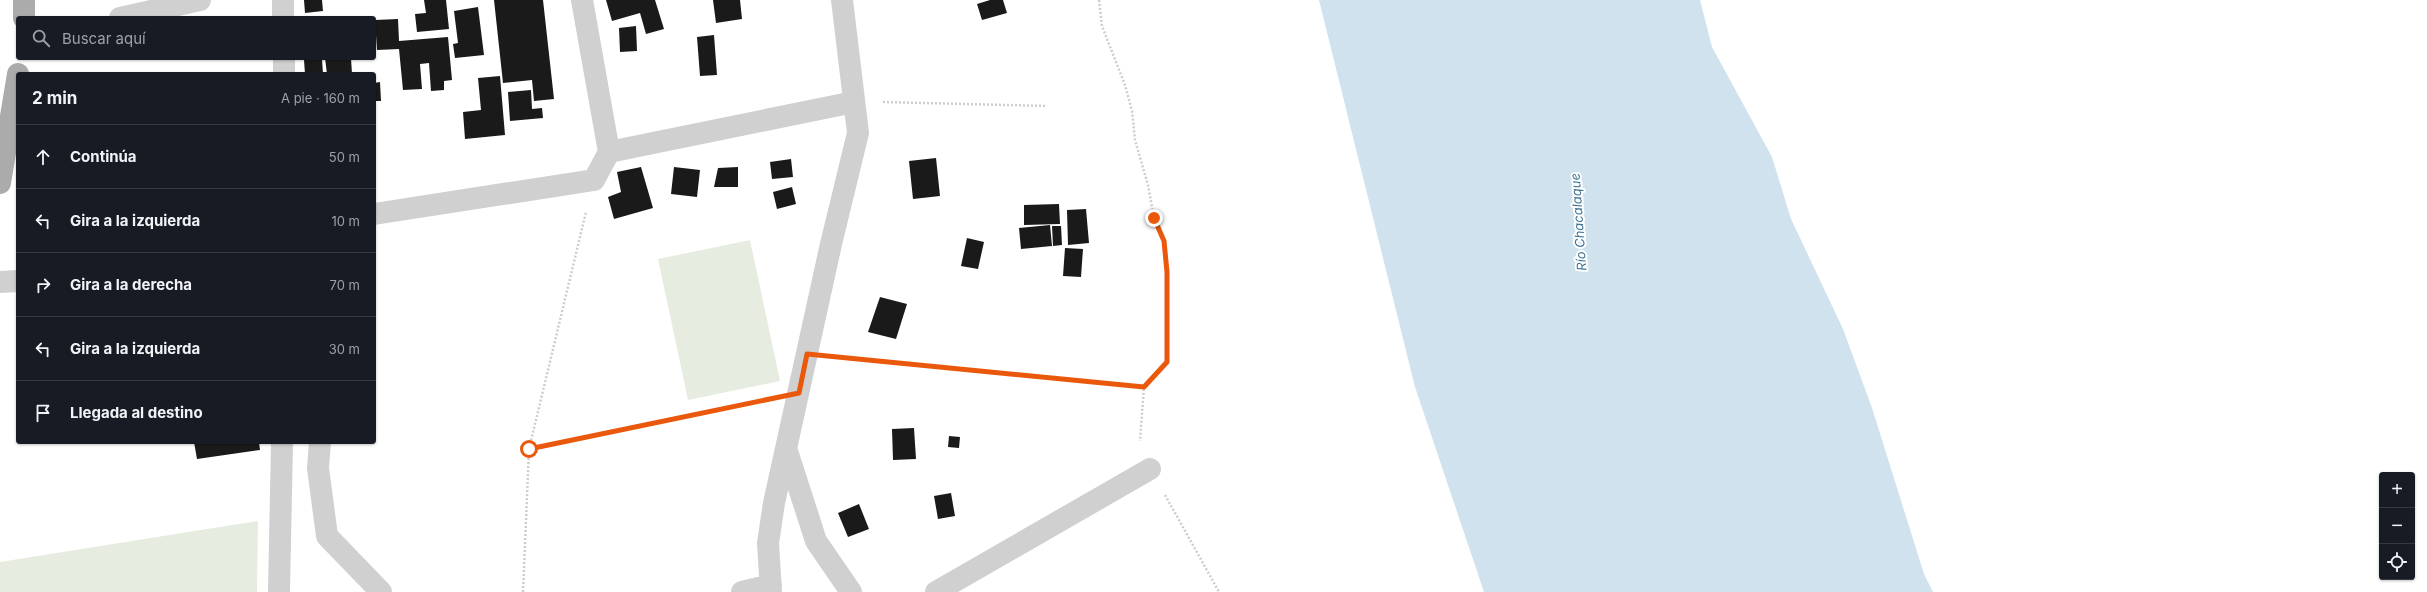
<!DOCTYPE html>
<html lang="es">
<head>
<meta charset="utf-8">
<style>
	body { margin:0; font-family:Inter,sans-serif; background:#20242c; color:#f1f3f6 }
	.controls { position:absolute; right:12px; bottom:12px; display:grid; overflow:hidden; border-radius:4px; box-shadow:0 1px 3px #0004 }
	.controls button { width:36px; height:36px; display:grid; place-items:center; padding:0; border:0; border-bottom:1px solid #363941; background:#171b24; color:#f1f3f6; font:20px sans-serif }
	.stop { position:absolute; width:12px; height:12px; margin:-9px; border:3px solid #ea580c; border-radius:50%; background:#fff }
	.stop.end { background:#ea580c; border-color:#fff; box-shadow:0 1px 4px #0008 }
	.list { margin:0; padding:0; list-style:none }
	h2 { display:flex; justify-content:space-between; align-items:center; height:52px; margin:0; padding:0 16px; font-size:17px }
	h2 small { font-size:13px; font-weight:400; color:#9ea1a6 }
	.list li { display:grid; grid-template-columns:26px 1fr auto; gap:12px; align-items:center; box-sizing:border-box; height:64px; padding:0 16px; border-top:1px solid #363941 }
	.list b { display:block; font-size:15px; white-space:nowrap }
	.list em { font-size:13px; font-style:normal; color:#9ea1a6 }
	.icon { flex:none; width:22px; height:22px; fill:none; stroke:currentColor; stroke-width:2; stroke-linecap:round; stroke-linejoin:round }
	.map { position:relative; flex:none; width:2427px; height:592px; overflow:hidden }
	.search { position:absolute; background:#171b24; box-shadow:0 1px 3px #0004; left:16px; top:16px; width:360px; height:44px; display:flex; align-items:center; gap:10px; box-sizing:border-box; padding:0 14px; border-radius:4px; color:#9ea1a6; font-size:15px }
	.panel { position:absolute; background:#171b24; box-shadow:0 1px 3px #0004; left:16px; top:72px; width:360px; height:372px; border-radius:4px }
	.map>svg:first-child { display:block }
</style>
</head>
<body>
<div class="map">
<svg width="2427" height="592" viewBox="0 0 2427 592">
	<rect width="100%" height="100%" fill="#fff"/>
	<path fill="#e6ecdf" d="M750,240L780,381L688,400L658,259Z
		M258,521L257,592H0V562Z"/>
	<path fill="#cfe2ee" d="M1319,0H1700L1712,47L1772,157L1791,219L1843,329L1872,408L1924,574L1933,592H1484L1415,387Z"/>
	<path fill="#1a1a1a" d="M304,0H322L323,11L305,13Z
		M424,0H446L449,29L417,32L415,14L426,13Z
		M494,0H543L554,99L534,101L532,80L503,83Z
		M606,0H655L664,29L646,34L640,13L612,21Z
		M713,0H740L742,19L716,23Z
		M990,0H1003L1007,13L982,20L977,4Z
		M478,7L484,55L455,58L453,44L458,43L454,11Z
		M398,19L399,41L448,37L452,80L444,81V90L431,91L429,63L420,64L422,89L403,90L399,49L377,50L375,20Z
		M636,26L637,51L620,52L619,28Z
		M714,35L717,75L700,76L697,37Z
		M325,58H351L352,74H327Z
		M322,59L323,74H305L304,60Z
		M500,76L505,135L465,139L463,112L481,110L478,78Z
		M380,82L381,101H374V83Z
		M531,90L532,109L542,108L543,118L510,121L508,92Z
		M936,158L940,196L913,199L909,161Z
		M791,159L793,177L772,179L770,162Z
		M641,167L653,208L614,219L608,197L621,192L617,172Z
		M674,167L700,170L697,197L671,194Z
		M738,167V187H714L718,168Z
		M792,187L796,204L777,209L773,192Z
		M1059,204L1060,224L1024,225V205Z
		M1086,209L1089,243L1068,245L1067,210Z
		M1050,225L1052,246L1021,249L1019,228Z
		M1052,226H1061L1062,245L1053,246Z
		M967,238L984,242L978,269L961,266Z
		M1065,248L1083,249L1081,277L1063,276Z
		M880,297L907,304L896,339L868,332Z
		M914,428L916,459L893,460L892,429Z
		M949,436L960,437L959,448L948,447Z
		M194,442H259L260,450L197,459Z
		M951,493L955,516L938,519L934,496Z
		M859,504L869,529L848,537L838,513Z"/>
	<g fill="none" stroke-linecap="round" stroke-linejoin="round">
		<path stroke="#cdcdcd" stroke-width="2.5" stroke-dasharray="2 2" stroke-linecap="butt" d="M1099,0L1102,26L1125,85L1132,111L1135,140L1148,185L1154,218L1164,241L1167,272V362L1144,387L1140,441
			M883,102L1047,106
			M835,356L1144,387
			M529,449L767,399
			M1165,495L1219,592
			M523,592L529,449L586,212"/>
		<path stroke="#d0d0d0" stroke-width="22" d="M283,0V18
			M120,18L200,0
			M284,58V74
			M609,152L854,102
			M374,214L594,180L609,152L582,0
			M0,282L18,281
			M320,442L318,468L327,536L381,592
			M787,451L816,541L851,592
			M279,592L282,442
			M742,592L771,585
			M771,592L768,543L774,503L831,244L858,133L842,0
			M936,592L1150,469"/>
		<path stroke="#ababab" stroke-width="22" d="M24,18V0
			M0,183L18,74"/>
	</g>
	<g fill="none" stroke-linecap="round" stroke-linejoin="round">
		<path stroke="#ea580c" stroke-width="5" d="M529,449L799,393L807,354L1144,387L1167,362V272L1164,241L1154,218"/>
	</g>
	<g text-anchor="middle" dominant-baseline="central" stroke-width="4" stroke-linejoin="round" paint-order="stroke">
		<g font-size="13" font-style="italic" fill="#3f7597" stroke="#fff">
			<text transform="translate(1578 222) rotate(-94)">Río Chacalaque</text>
		</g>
	</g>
</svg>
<div class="controls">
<button>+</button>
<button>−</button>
<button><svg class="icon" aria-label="locate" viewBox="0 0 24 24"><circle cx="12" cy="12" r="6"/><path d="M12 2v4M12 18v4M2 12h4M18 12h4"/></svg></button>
</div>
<div class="stop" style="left:529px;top:449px"></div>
<div class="stop end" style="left:1154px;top:218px"></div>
<div class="search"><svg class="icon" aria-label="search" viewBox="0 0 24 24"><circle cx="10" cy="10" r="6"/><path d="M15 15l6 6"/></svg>Buscar aquí</div>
<section class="panel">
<h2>2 min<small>A pie · 160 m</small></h2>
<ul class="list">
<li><svg class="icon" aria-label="ahead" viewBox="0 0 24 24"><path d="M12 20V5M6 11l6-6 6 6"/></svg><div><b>Continúa</b></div><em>50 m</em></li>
<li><svg class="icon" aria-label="left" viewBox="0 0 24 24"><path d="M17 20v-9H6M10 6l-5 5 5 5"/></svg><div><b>Gira a la izquierda</b></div><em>10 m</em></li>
<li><svg class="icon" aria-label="right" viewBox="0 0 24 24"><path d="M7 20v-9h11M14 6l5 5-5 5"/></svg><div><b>Gira a la derecha</b></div><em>70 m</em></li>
<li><svg class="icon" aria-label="left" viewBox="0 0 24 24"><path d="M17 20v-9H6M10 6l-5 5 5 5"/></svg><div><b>Gira a la izquierda</b></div><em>30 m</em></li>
<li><svg class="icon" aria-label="arrive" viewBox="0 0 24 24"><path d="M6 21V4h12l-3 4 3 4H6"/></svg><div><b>Llegada al destino</b></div></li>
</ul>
</section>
</div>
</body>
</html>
